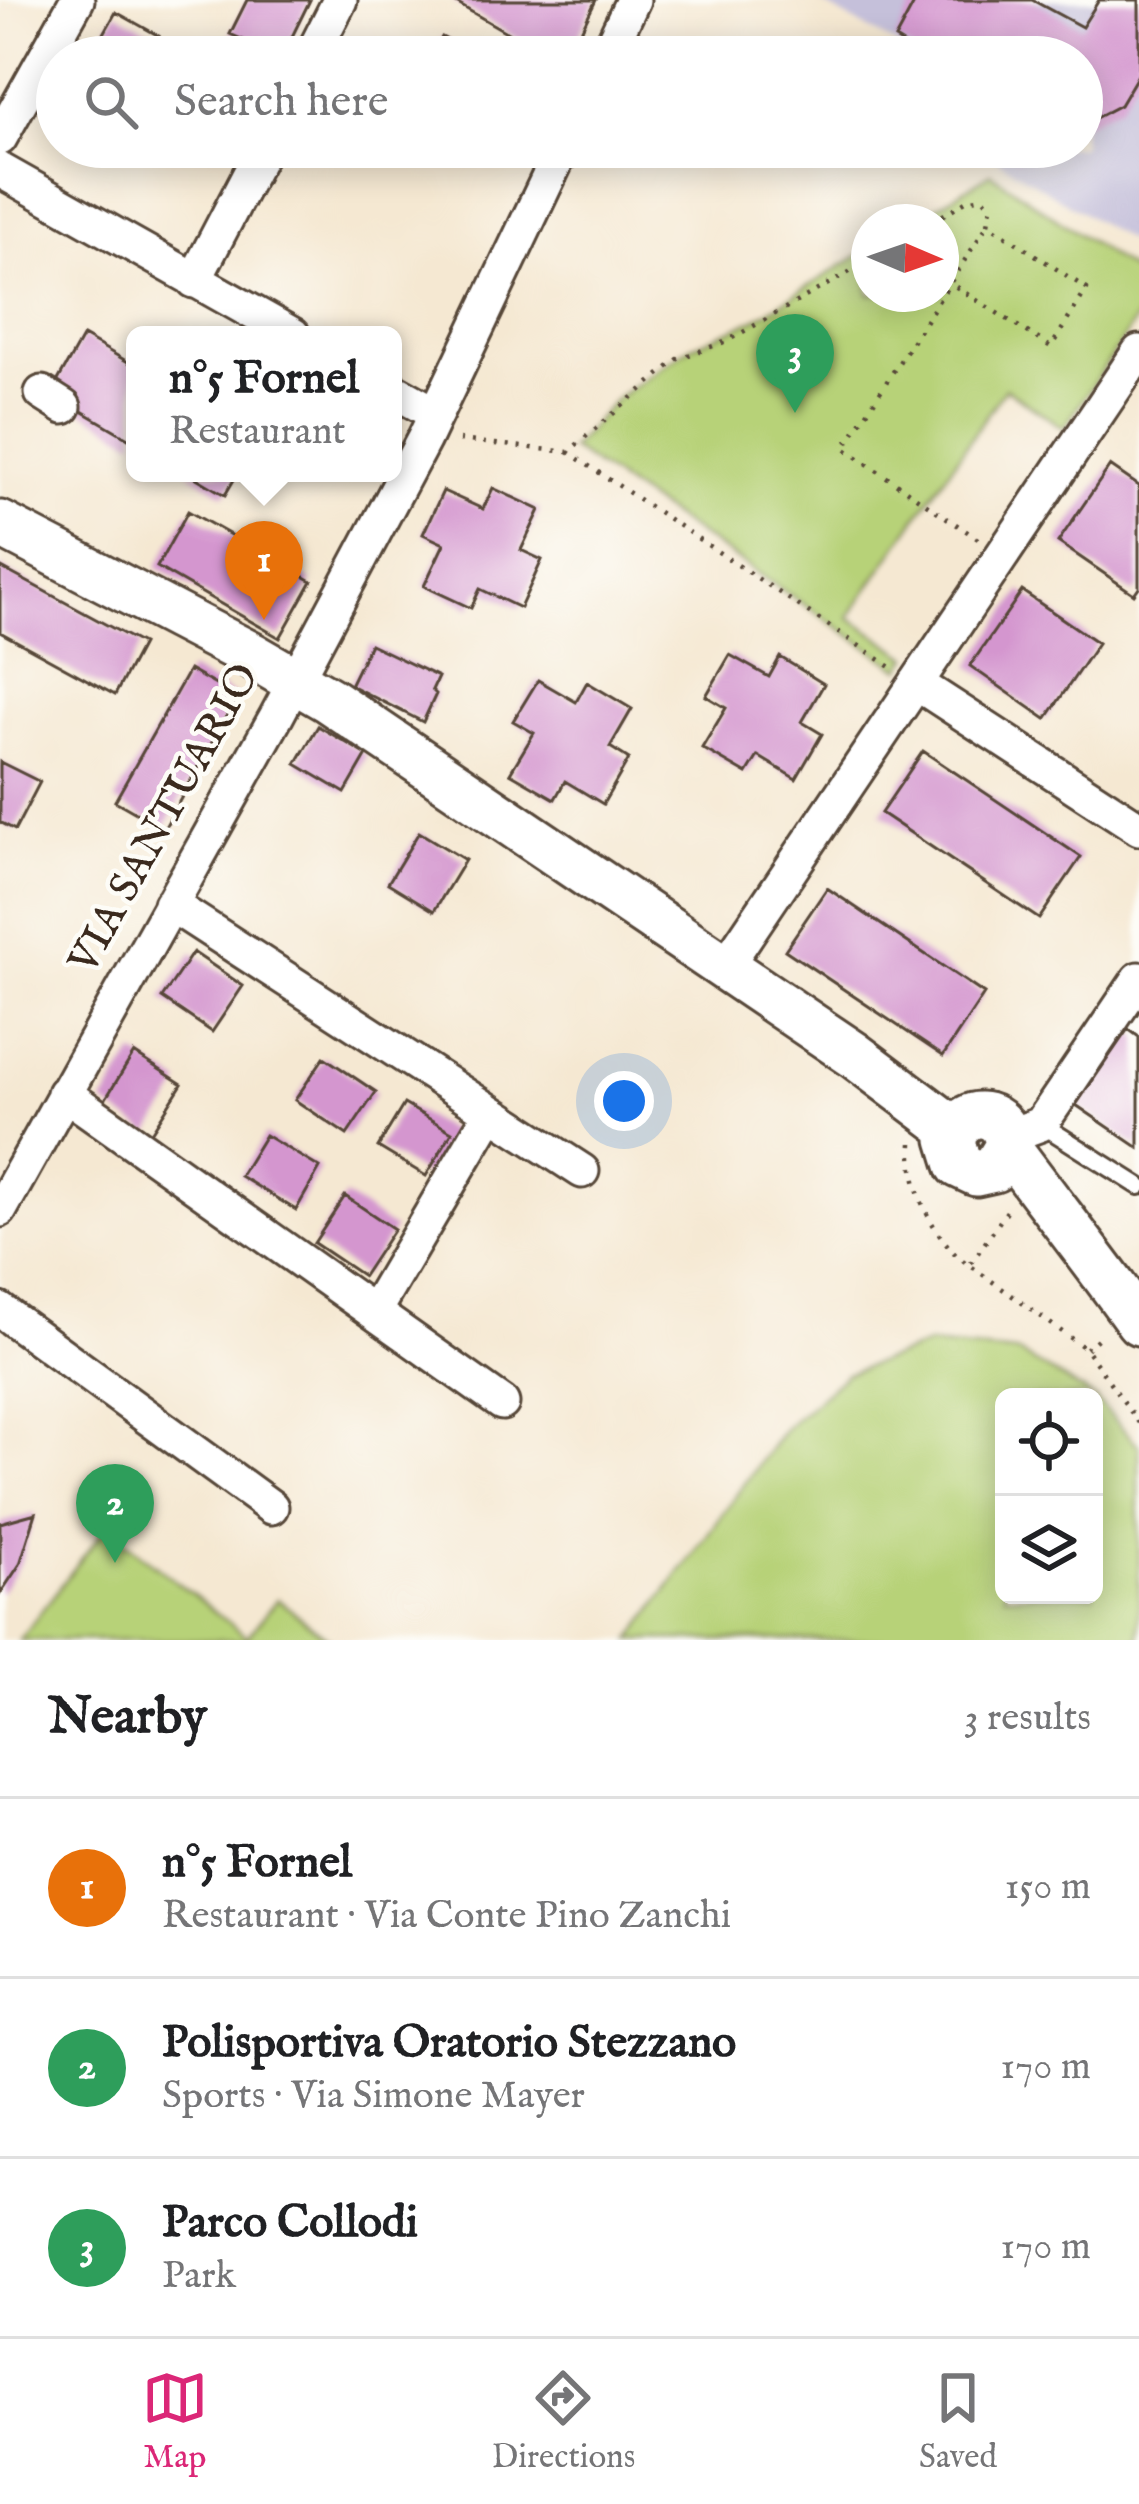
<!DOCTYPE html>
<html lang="en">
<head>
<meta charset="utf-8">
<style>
	body { margin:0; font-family:"IM FELL English",serif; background:#f2f2f2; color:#202124 }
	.controls { position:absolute; right:36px; bottom:36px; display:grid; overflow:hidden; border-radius:18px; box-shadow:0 6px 30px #0003 }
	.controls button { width:108px; height:108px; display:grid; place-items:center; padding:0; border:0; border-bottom:3px solid #e0e0e0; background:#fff; color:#202124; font:60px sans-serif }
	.compass { position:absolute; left:851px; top:204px; width:108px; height:108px; border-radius:50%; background:#fff; box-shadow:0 6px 30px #0003; rotate:92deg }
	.you { position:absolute; left:624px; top:1101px; width:42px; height:42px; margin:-30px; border:9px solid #fff; border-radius:50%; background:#1a73e8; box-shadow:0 0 0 18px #1a73e833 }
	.badge { display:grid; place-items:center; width:78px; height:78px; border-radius:50%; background:#db2777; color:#fff; font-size:39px; font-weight:700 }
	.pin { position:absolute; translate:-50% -99px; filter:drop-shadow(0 3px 6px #0008) }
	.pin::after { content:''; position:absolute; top:63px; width:42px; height:36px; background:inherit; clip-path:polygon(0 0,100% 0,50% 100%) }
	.popup { position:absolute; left:126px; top:326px; width:276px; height:156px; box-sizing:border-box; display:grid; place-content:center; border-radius:18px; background:#fff; filter:drop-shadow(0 3px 9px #0005); font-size:39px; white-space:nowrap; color:#757577 }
	.popup b { font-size:45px; color:#202124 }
	.popup::after { content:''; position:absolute; left:50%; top:100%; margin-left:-24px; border:24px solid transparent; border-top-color:#fff }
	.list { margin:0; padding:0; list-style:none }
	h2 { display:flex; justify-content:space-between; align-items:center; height:156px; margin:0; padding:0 48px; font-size:51px }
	h2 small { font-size:39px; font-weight:400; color:#757577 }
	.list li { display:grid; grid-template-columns:78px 1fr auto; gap:36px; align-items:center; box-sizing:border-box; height:180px; padding:0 48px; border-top:3px solid #e0e0e0 }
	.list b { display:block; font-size:45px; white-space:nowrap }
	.list p { margin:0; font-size:39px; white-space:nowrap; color:#757577 }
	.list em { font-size:39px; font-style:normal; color:#757577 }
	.icon { flex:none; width:66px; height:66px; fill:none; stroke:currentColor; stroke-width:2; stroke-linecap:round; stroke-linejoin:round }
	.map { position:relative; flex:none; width:1139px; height:1640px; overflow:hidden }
	.search { position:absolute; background:#fff; box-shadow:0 6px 30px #0003; left:36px; right:36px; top:36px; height:132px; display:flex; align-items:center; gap:30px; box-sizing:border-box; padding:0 42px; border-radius:66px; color:#757577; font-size:45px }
	.sheet { height:696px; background:#fff }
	nav { display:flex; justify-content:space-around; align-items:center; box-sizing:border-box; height:168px; border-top:3px solid #e0e0e0; background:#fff; font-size:33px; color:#757577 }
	nav a { display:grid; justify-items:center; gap:6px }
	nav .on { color:#db2777 }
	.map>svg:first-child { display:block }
</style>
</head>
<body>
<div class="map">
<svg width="1139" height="1640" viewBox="0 0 1139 1640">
	<rect width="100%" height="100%" fill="#fdfcf7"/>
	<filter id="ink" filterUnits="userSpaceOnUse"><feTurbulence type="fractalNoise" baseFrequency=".00833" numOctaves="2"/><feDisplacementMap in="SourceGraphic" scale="24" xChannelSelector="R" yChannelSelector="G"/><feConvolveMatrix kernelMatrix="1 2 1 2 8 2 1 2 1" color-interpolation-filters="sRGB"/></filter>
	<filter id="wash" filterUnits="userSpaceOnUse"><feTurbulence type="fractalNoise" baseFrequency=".004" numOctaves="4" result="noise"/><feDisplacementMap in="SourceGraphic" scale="48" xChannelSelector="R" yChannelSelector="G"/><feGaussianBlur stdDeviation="2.7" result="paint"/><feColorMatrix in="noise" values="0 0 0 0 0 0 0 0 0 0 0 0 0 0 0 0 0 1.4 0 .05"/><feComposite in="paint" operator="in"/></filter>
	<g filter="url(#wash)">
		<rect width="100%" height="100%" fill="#f5e8d2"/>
		<path fill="#c5c0da" d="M815,0H1139V248L977,147H1082V57H918Z"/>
		<path fill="#b7d278" stroke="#797e4b" stroke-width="3" d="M991,173L1139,276V315L1064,428L1005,388L849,617L909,657L901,669L571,449L616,399L690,347L754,320L869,249V294H941V222H912Z
			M928,1345L1018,1353L1093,1397H1004V1595H1094V1398L1139,1446V1640H631L784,1429L846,1374Z
			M106,1527L247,1637L277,1599L330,1640H19Z"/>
		<g id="blocks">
			<path fill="#d496cf" d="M247,0H310L282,57L230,34Z
				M451,0H596L568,57H549Z
				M916,0H1032L1082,27L1099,0H1139V73L1120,105L1082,125V57H924L895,39Z
				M116,12L159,36L148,57H91Z
				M442,37L479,57H431Z
				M996,147H1040L1018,159Z
				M83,336L135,366V442L51,393Z
				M1110,466L1139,486V587L1134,594L1058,542Z
				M188,473H238L225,495Z
				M493,488L540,510L521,550L542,560L520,608L480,589L471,608L424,586L444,544L423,534L443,491L483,509Z
				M188,511L312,581L280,638L157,567Z
				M0,567L142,644L115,695L0,632Z
				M1022,591L1098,643L1046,719L970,666Z
				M370,644L438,677L432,690L436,694L423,722L350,685Z
				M730,655L769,677L780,657L824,684L802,722L822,734L796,779L758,756L747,774L702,748L726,708L706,696Z
				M189,670L237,697L164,829L115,801Z
				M538,680L576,702L587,682L632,709L610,747L629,759L603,804L565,781L555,799L510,773L534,733L513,721Z
				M318,726L367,755L345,793L296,764Z
				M923,751L1081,857L1039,919L881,813Z
				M0,762L40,782L15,830L0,822Z
				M419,832L465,860L434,911L388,883Z
				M827,888L984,994L943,1056L785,950Z
				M193,952L243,986L212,1032L162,998Z
				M1128,1029L1139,1037V1148L1076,1105Z
				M134,1053L182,1084L150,1134L103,1103Z
				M324,1057L376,1092L347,1135L295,1100Z
				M404,1104L452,1132L426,1176L378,1147Z
				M265,1135L320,1168L296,1210L240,1176Z
				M345,1196L394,1229L363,1276L314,1243Z
				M36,1513L20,1564L0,1594V1523Z"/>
		</g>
	</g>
	<g filter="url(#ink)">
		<use href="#blocks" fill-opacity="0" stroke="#574639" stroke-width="3"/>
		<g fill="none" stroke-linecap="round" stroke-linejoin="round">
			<defs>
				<path id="lane" d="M1041,1124L1139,1186"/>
				<path id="street" d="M311,57L340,0
					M606,57L633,0
					M0,138L77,0
					M0,170L293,335
					M194,281L264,147
					M393,390L436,414
					M42,393L64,407
					M916,683L1139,828
					M170,904L582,1171
					M725,967L1139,352
					M64,1093L502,1403
					M1008,1136L1041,1124L1139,979
					M0,1210L276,717L424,439L563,147
					M0,1310L271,1507
					M374,1311L491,1112"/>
				<path id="secondary" d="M0,524L253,656L329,700L853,1054L954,1130
					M1008,1146L994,1169L976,1173L959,1165L951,1139C958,1121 975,1108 994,1119C1009,1128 1006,1145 1016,1158C1057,1213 1099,1266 1139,1322"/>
			</defs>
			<use href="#lane" stroke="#574639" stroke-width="22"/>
			<use href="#street" stroke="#574639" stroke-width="39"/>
			<use href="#secondary" stroke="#574639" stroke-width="51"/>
			<path stroke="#574639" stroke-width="4.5" stroke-dasharray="3 9" stroke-linecap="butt" d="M932,222L967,200L983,197L991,207L988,224L1087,289L1051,347L953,285
				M459,440L568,452L678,359L727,341L869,261
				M568,452L891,667
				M978,539L844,448L988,224
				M912,1143C910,1188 927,1223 957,1256L1086,1349L1139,1423
				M971,1263L1009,1208
				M1086,1349L1102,1335"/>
			<use href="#lane" stroke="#fff" stroke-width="16"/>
			<use href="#street" stroke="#fff" stroke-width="33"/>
			<use href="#secondary" stroke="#fff" stroke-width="45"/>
		</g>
	</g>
	<g text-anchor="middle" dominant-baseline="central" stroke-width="9" stroke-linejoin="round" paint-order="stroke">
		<g font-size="42" fill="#3b2a1e" stroke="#fdfcf7">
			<text transform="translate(165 819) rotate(-61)">VIA SANTUARIO</text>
		</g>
	</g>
</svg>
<div class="controls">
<button><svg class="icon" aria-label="locate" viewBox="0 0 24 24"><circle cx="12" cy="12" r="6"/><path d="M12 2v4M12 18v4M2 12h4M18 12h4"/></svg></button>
<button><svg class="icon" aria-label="layers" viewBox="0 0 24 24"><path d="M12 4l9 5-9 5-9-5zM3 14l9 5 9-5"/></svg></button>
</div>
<svg class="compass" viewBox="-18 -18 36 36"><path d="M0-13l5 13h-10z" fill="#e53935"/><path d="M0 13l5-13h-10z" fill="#757577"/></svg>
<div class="you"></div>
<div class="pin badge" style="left:264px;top:620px;background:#e8710a">1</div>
<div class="popup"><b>n°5 Fornel</b>Restaurant</div>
<div class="pin badge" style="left:115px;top:1563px;background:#2e9e5b">2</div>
<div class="pin badge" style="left:795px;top:413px;background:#2e9e5b">3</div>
<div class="search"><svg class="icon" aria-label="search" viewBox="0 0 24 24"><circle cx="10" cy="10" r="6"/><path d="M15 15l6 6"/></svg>Search here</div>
</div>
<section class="sheet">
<h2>Nearby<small>3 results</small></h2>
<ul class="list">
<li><span class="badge" style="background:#e8710a">1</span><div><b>n°5 Fornel</b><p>Restaurant · Via Conte Pino Zanchi</p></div><em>150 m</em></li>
<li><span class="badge" style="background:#2e9e5b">2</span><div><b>Polisportiva Oratorio Stezzano</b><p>Sports · Via Simone Mayer</p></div><em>170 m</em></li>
<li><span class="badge" style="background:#2e9e5b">3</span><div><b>Parco Collodi</b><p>Park</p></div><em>170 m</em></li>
</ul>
</section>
<nav>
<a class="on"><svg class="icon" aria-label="map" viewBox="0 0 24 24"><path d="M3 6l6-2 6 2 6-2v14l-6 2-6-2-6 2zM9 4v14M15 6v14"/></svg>Map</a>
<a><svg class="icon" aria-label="directions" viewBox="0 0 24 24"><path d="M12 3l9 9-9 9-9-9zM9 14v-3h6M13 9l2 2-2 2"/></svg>Directions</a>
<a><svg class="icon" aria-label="saved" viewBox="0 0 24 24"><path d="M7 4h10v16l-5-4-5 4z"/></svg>Saved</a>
</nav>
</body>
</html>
